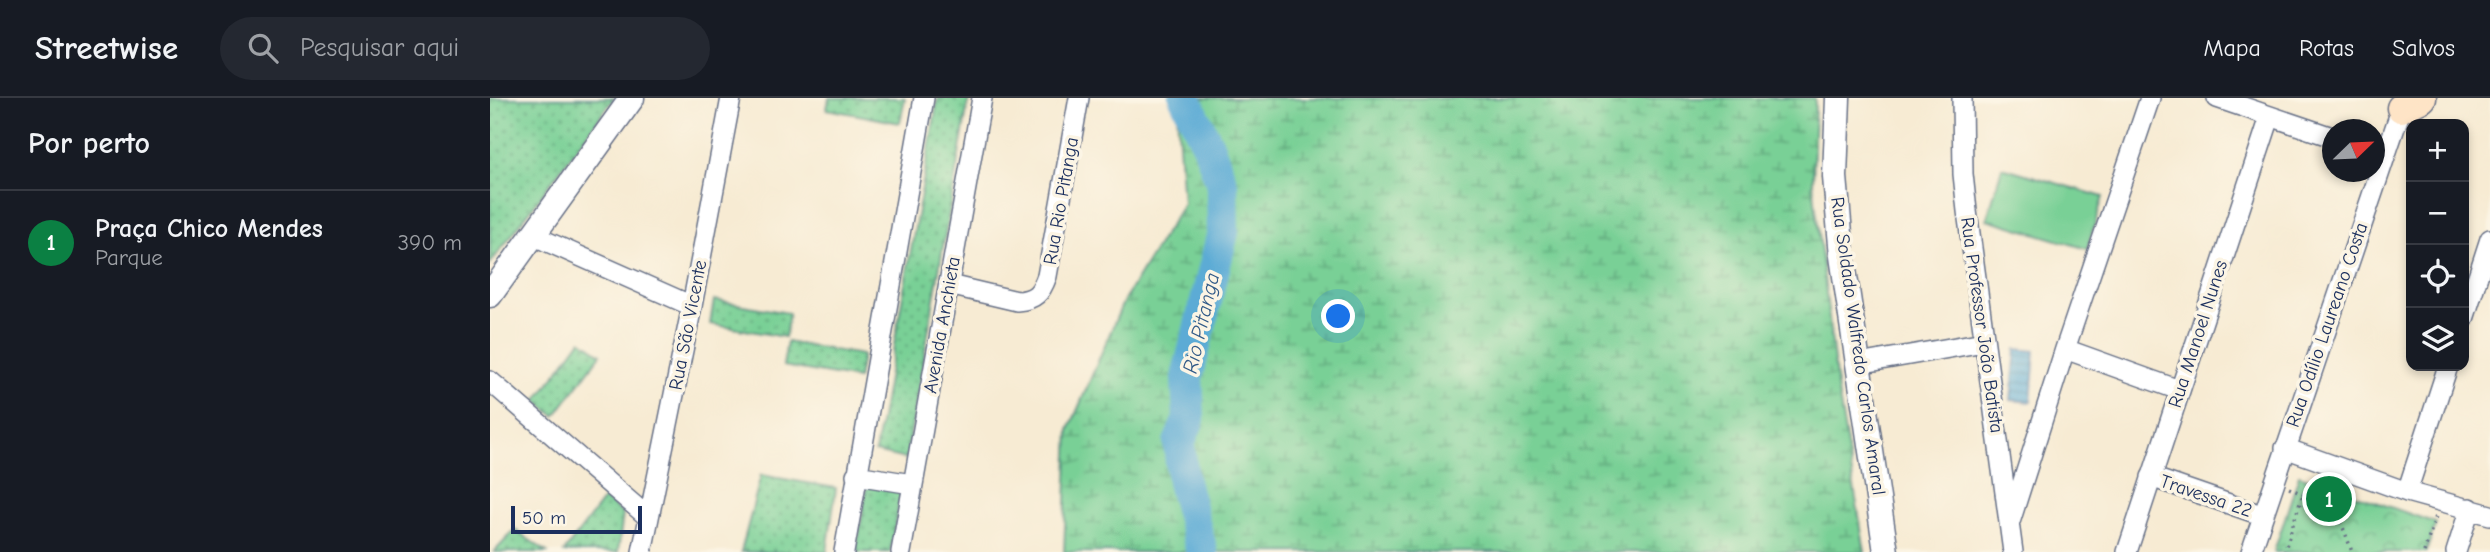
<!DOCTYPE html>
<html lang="pt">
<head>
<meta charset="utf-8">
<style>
	body { margin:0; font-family:"Comic Neue",sans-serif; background:#242831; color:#f1f3f6 }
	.controls { position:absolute; right:21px; top:21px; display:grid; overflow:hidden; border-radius:14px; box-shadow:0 4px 10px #0003 }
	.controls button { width:63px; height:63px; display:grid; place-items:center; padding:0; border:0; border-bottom:2px solid #363941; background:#171b24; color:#f1f3f6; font:35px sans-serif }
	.compass { position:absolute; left:1832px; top:21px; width:63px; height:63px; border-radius:50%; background:#171b24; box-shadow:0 4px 10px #0003; rotate:67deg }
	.scale { position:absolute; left:21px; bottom:18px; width:131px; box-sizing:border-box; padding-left:7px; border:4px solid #1b2f5e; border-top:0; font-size:19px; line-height:24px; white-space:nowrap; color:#1b2f5e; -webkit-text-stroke:5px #fcf5e5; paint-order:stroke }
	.you { position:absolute; left:849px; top:219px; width:24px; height:24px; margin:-18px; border:5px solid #fff; border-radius:50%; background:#1a73e8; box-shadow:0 0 0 10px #1a73e833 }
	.badge { display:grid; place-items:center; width:46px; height:46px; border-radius:50%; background:#0b8043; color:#fff; font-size:23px; font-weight:700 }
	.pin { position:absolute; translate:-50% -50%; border:4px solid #fff; box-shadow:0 2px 7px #0006 }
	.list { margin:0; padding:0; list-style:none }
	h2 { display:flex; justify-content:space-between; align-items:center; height:91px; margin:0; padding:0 28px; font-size:30px }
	h2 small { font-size:23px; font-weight:400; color:#9ea1a6 }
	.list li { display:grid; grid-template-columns:46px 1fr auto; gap:21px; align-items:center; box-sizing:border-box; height:105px; padding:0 28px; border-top:2px solid #363941 }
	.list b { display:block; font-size:26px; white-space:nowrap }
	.list p { margin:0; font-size:23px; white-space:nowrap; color:#9ea1a6 }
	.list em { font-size:23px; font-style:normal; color:#9ea1a6 }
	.icon { flex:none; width:38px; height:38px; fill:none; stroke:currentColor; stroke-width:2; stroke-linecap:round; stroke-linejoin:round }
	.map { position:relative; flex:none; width:2000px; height:454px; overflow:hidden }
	header { display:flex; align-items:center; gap:42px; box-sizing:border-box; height:98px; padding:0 35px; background:#171b24; border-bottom:2px solid #363941 }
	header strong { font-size:33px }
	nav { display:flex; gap:38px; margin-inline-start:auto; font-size:24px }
	.search { width:490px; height:63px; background:#242831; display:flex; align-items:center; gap:18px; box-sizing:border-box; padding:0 24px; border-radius:38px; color:#9ea1a6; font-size:26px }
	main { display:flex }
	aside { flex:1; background:#171b24 }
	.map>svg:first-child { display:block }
</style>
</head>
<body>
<header>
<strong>Streetwise</strong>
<div class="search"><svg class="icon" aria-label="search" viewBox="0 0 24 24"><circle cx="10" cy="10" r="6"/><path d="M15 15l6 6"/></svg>Pesquisar aqui</div>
<nav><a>Mapa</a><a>Rotas</a><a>Salvos</a></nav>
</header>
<main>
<aside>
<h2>Por perto<small></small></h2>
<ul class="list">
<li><span class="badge">1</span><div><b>Praça Chico Mendes</b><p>Parque</p></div><em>390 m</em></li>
</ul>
</aside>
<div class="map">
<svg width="2000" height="454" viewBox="0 0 2000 454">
	<defs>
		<pattern id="grass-dots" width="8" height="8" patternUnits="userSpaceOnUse" patternTransform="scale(1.75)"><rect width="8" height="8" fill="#79d096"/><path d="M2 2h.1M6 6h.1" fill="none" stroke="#62a97e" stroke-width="1.8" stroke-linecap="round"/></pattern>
		<pattern id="wetland-marsh" width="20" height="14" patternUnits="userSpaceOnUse" patternTransform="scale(1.75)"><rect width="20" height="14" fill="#79d096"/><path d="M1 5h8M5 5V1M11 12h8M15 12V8" fill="none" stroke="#62a97e"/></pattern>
		<pattern id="park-crowns" width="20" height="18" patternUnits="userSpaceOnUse" patternTransform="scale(1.75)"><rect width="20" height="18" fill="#79d096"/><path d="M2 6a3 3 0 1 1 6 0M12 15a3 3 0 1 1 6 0" fill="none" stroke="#62a97e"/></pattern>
		<pattern id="water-rules" width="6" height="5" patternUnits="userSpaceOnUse" patternTransform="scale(1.75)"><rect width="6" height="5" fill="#5babd5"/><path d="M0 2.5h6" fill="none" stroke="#4a8cb0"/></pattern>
	</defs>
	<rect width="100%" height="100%" fill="#fcf5e5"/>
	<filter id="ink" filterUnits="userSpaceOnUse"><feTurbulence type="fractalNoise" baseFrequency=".0143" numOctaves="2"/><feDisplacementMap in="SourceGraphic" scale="14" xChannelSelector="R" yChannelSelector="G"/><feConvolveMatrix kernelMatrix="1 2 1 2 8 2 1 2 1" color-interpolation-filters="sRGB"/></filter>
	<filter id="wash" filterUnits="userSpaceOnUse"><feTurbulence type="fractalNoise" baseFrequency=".00686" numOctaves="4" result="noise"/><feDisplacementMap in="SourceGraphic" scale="28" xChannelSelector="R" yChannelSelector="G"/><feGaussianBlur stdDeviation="1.57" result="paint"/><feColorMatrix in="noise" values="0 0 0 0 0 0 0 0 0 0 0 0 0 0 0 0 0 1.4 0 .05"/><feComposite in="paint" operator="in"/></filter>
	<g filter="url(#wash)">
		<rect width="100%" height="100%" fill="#f7ebd3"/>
		<path fill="url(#grass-dots)" stroke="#4a807a" stroke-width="2" d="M0,0H124L0,166Z
			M339,0H415L410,25L337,11Z
			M448,0H479L416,361L385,354Z
			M224,202L299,215L295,239L220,226Z
			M91,242L111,256L65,318L46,303Z
			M297,244L372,257L368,281L293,268Z
			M271,377L346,390L337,454H251Z
			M377,388L411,393L400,454H366Z
			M114,401L133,416L128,454H74Z
			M25,432L57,454H4Z"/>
		<path fill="url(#wetland-marsh)" stroke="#4a807a" stroke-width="2" d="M686,0H1325L1323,85L1347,288L1375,454H574L579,332L634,202L693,106Z"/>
		<path fill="url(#park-crowns)" stroke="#4a807a" stroke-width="2" d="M1809,377L1946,425L1936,454H1784Z"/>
		<path fill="#79d096" stroke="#4a807a" stroke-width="2" d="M1512,69L1613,99L1597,151L1497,121Z"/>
		<path fill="url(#water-rules)" stroke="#3b6d9a" stroke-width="2" d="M1526,251L1545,253L1541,304L1521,302Z"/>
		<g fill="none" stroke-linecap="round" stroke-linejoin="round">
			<path stroke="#5babd5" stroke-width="32" d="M695,0L718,47L732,86L733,134L697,280L699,321L689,345L693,384L712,454"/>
		</g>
	</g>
	<g filter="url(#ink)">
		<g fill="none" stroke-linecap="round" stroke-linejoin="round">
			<defs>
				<path id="minor" d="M1472,0L1473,76L1477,113L1523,454
					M1727,0L1842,39
					M42,137L202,208
					M459,187L527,203C545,202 551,195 557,178L589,0
					M1974,221L2000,141
					M1575,251L1689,292
					M1368,266L1494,244
					M0,283L159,420
					M1795,350L1917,394L2000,417
					M366,377L422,386
					M1661,379L1771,417
					M1917,394L1958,268
					M1521,421L1575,251L1660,0
					M152,454L202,208L241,0
					M354,454L434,0
					M411,454L492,0
					M1637,454L1780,19
					M1761,454L1915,0
					M1966,454L1980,410"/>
				<path id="tertiary" d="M1348,0L1345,79L1352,158L1396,454
					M0,197L142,0"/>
				<path id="secondary" d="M1911,10L1932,0"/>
			</defs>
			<use href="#minor" stroke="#687187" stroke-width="22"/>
			<use href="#tertiary" stroke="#687187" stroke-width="27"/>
			<use href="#secondary" stroke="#687187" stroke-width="31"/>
			<path stroke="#687187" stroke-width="3.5" stroke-dasharray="2 5" stroke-linecap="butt" d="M1799,390C1844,410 1846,407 1862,454
				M1794,454L1813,396
				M1934,454L1946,418"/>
			<use href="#minor" stroke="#fff" stroke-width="19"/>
			<use href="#tertiary" stroke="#fff" stroke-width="24"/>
			<use href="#secondary" stroke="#fee4c6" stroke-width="28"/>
		</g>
	</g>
	<g text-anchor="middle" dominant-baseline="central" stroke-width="7" stroke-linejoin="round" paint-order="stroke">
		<g font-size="19" fill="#1b2f5e" stroke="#fcf5e5">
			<text transform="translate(571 103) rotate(-80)">Rua Rio Pitanga</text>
			<text transform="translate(198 227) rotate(-79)">Rua São Vicente</text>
			<text transform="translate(452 227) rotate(-80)">Avenida Anchieta</text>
			<text transform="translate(1492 227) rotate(82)">Rua Professor João Batista</text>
			<text transform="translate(1837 227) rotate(-71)">Rua Odílio Laureano Costa</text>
			<text transform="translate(1708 236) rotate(-72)">Rua Manoel Nunes</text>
			<text transform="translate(1368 248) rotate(82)">Rua Soldado Walfredo Carlos Amaral</text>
			<text transform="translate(1716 398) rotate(19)">Travessa 22</text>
		</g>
		<g font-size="21" font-style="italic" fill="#315a88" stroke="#fcf5e5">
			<text transform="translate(711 225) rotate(-77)">Rio Pitanga</text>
		</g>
	</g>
</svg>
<div class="controls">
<button>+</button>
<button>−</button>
<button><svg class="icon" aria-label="locate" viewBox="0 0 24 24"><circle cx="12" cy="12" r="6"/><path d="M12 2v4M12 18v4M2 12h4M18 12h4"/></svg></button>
<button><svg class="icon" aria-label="layers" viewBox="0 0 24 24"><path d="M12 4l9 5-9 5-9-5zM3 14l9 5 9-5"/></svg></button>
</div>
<svg class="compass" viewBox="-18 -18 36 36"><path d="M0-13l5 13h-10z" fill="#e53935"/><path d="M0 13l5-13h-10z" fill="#9ea1a6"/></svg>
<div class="scale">50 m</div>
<div class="you"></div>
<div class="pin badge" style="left:1839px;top:401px">1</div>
</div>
</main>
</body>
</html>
